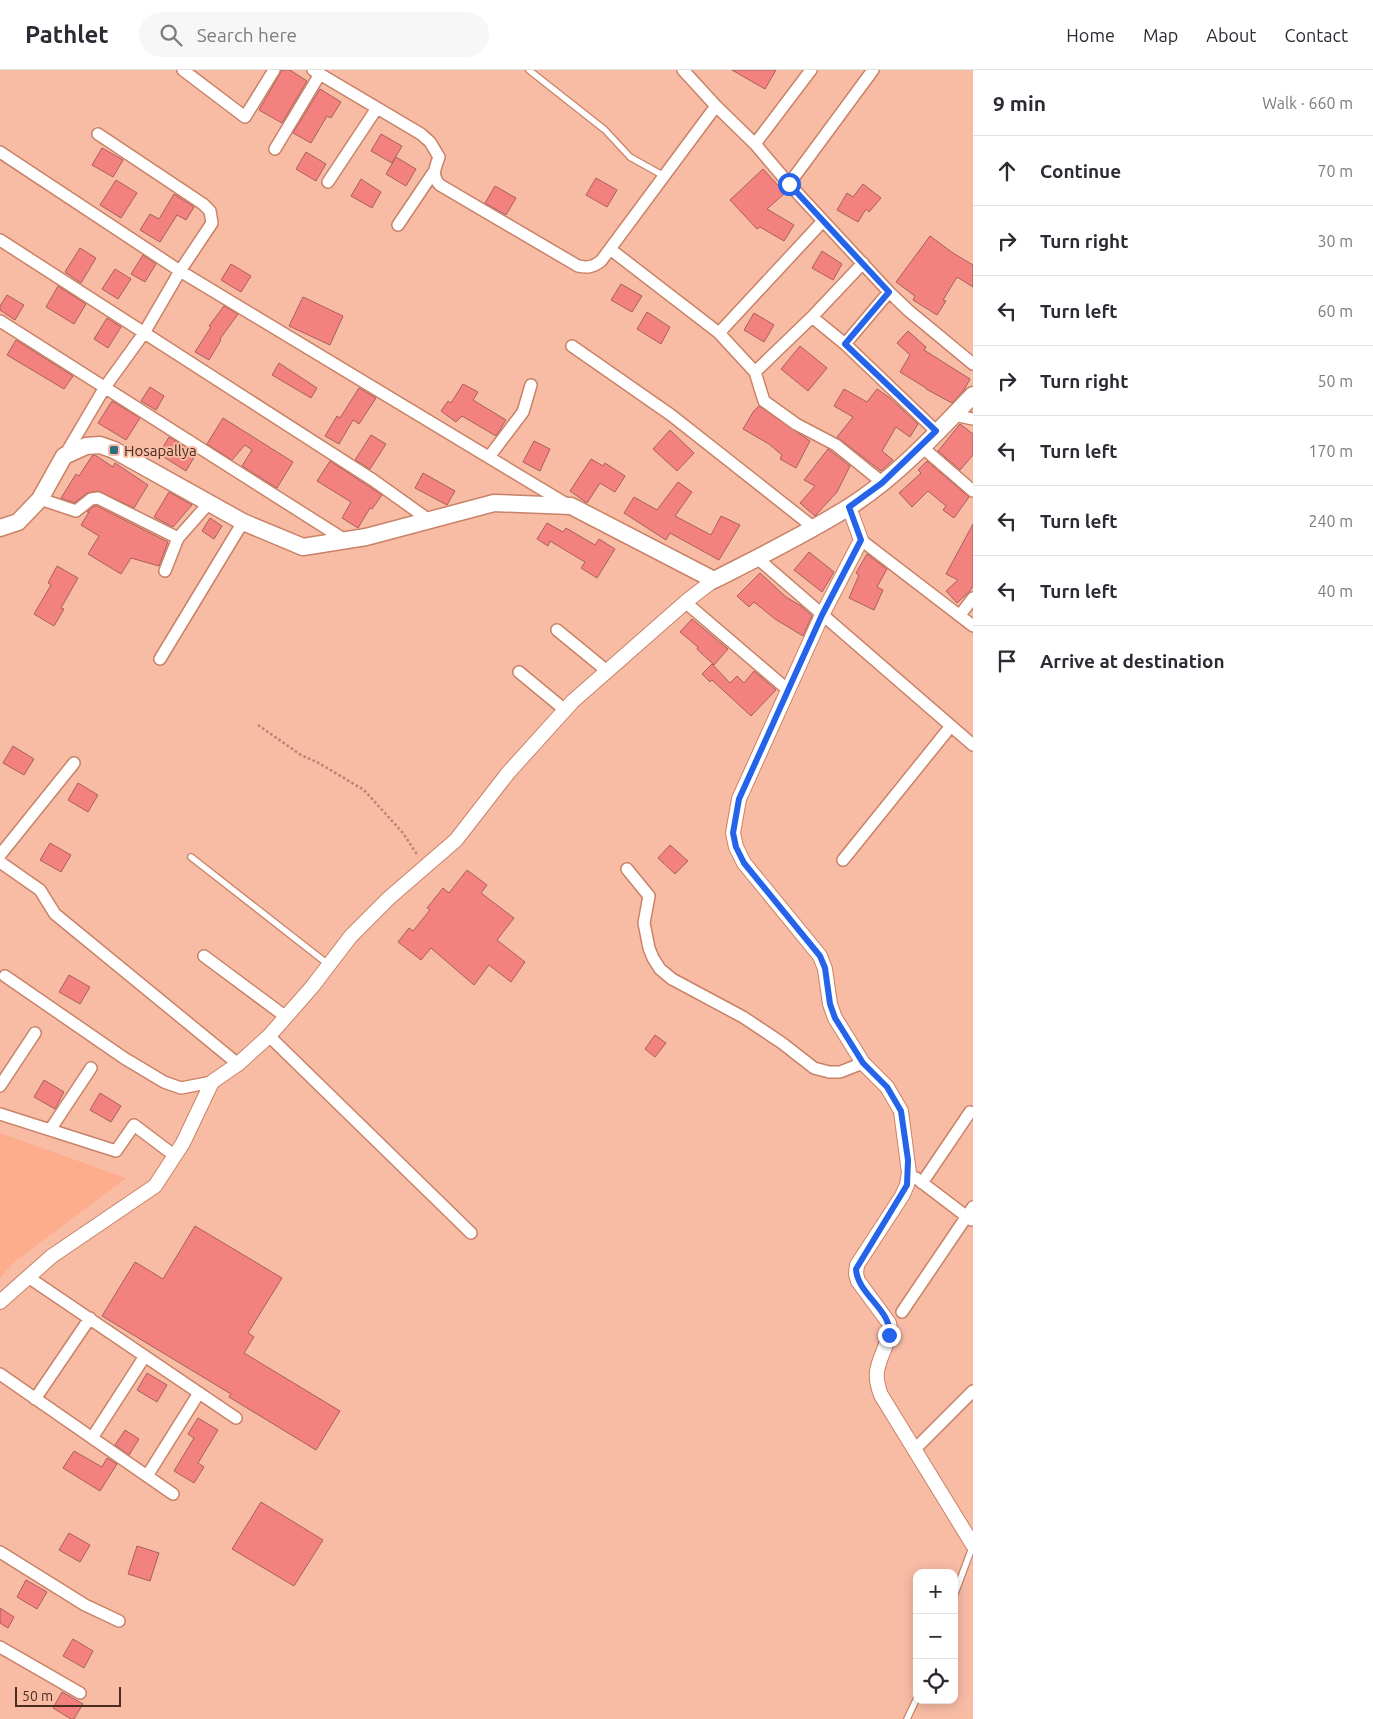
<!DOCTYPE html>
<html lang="en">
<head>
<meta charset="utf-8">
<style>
	body { margin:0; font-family:Ubuntu,sans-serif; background:#f7f7f7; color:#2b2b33 }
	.controls { position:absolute; right:15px; bottom:15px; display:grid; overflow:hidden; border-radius:10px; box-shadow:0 2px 12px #0003 }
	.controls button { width:45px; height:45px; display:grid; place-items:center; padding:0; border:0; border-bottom:1px solid #e1e1e2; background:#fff; color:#2b2b33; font:25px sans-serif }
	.scale { position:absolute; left:15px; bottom:12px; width:106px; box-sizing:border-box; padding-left:5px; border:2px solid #4a2c21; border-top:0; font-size:14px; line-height:18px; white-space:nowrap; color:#4a2c21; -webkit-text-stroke:4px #f8bca5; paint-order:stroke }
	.stop { position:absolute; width:15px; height:15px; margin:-11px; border:4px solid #2563eb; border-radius:50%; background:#fff }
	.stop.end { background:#2563eb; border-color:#fff; box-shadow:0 1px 5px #0008 }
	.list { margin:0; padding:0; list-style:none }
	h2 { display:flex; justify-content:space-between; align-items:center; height:65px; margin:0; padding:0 20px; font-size:21px }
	h2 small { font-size:16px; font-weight:400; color:#7c7c81 }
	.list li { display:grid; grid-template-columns:32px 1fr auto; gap:15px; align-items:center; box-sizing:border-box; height:70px; padding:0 20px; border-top:1px solid #e1e1e2 }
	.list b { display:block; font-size:19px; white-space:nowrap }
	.list em { font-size:16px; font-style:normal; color:#7c7c81 }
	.icon { flex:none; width:28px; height:28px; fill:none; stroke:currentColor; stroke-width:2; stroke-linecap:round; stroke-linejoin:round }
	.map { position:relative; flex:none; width:973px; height:1649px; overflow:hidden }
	header { display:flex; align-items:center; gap:30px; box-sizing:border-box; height:70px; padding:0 25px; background:#fff; border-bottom:1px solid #e1e1e2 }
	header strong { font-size:24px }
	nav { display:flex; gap:28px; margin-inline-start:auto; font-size:18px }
	.search { width:350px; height:45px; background:#f7f7f7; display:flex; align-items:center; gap:12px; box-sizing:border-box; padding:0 18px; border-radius:28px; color:#7c7c81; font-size:19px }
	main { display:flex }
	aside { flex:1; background:#fff }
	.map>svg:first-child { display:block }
</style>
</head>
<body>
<header>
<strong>Pathlet</strong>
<div class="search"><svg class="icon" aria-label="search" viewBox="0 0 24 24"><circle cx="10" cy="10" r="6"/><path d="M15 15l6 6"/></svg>Search here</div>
<nav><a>Home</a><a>Map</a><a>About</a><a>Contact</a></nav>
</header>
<main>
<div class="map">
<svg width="973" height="1649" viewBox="0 0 973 1649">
	<rect width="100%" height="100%" fill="#f8bca5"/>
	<path fill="#fdac8c" d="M0,1063L126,1108L14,1192L0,1208Z"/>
	<path fill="#f38180" stroke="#a85f5d" d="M282,0H290L307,11L282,53L259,40Z
		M732,0H776L765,19Z
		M320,19L341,32L331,48L327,46L311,73L293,63Z
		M381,64L402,76L392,93L371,81Z
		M102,78L123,90L113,107L92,95Z
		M306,82L326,94L316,111L296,99Z
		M396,87L416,99L406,116L386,104Z
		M763,99L785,123L767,139L794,155L784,171L760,157L757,159L730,130Z
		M596,108L617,120L607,137L586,125Z
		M361,109L381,122L372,138L351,126Z
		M116,110L137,123L121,148L100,135Z
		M863,114L881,128L869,142L866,139L858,152L837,140L847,123L853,127Z
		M495,116L516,128L506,145L485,133Z
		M174,124L194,137L186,150L177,145L160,172L140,160L150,144L159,149Z
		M930,166L953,183L973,195V217L957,207L943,230L946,231L937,245L913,230L915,226L896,212Z
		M80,178L96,188L81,213L65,202Z
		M822,181L842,194L833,210L812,198Z
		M143,185L156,194L145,212L131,204Z
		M231,194L251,206L241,222L221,210Z
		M115,199L131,209L118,229L102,219Z
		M621,214L642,226L632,242L611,230Z
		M58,216L86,234L74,254L46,237Z
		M7,225L24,235L15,250L0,240V236Z
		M303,227L343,246L330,275L289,256Z
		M224,236L238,244L220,269L221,270L209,290L195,282L211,257L209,256Z
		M647,242L670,257L661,274L637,259Z
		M754,243L774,255L764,272L744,260Z
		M107,248L121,257L108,278L94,269Z
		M908,261L926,277L924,280L970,309L964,320L952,333L926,319V318L900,302L910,285L897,273Z
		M16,270L73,306L64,319L7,285Z
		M800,276L827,298L808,321L781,299Z
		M279,293L317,318L311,328L272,305Z
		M463,314L478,322L473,330L506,350L496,366L462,346L456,352L441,341L448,331L451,333Z
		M150,317L164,326L156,340L141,331Z
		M359,318L376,328L359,354L353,350L339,374L325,366L337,346L340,348Z
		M844,319L867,332L877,319L890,328L918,354L910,367L896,357L882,381L893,390L881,401L837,367L853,347L834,336Z
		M112,331L140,348L126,370L98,353Z
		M759,336L810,371L796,398L780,389L782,385L769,374L743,359L753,342Z
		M223,348L293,392L277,418L242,396L252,380L245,375L232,390L207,374Z
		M960,354L973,364V385L960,400L938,381Z
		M670,360L694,383L677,401L653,379Z
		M371,365L386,374L370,399L355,390Z
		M169,367L196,384L186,401L159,384Z
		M534,371L550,379L540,401L523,392Z
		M828,379L850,396L837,422L815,446L800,433L815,416L804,410Z
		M95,385L113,397L115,393L148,415L134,438L98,421L87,423L74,433L61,428L76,404L79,406L92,386Z
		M591,389L603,396L605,393L625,406L615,422L600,413L587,433L570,421Z
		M330,391L382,425L372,439L370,438L358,458L342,448L351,432L317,411Z
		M927,391L969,427L954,448L943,440L946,436L928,421L912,437L899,423L921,403L918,400Z
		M423,403L455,421L447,435L415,418Z
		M678,412L692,422L675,446L711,465L721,446L740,455L719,490L670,463L666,470L624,443L634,427L657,440Z
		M169,422L192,435L173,457L154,447Z
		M94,436H97L168,472L159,496L131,488L121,504L88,484L99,466L81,455L89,442H87Z
		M210,448L222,456L214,469L202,461Z
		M547,453L563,462L566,458L595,475L599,469L615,479L597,508L581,498L585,492L550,471L548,476L537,469Z
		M973,454V516L970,521L957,533L946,521L958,510L946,504Z
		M809,482L834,502L822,522L794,500Z
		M867,484L887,499L877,517L883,520L874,540L849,528L859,505L856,503Z
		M57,496L78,508L61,538L64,539L54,556L34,544L51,515L48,513Z
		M760,503L786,527L801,536L812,546L803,566L775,549L754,532L749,537L737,526Z
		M692,549L728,579L714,595L697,579L698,577L680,562Z
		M712,594L730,613L737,606L744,613L754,601L776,620L751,646L712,610L710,612L702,604Z
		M13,676L34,689L24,705L3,693Z
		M78,713L98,725L88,742L68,730Z
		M50,773L71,785L61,802L40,790Z
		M670,775L688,791L675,804L658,788Z
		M467,800L487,815L481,823L514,848L497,870L525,892L511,912L489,895L474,915L431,878L421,890L398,872L409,858L413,861L430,840L427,838L443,818L449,823Z
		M69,905L90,917L80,934L59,922Z
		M655,965L666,973L655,987L645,979Z
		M44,1010L64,1022L55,1039L34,1027Z
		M100,1023L121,1036L111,1052L90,1040Z
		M195,1156L282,1208L248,1263L254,1267L244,1283L340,1341L316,1380L229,1327L231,1324L102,1246L135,1192L163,1209Z
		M147,1303L167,1315L157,1332L137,1320Z
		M198,1348L218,1360L198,1393L204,1397L194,1413L174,1401L194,1368L188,1364Z
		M125,1360L139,1369L129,1385L115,1375Z
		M74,1381L102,1397L107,1388L117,1394L100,1421L63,1398Z
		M261,1432L323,1470L294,1516L232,1479Z
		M69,1463L90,1475L80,1492L59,1480Z
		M137,1476L159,1483L150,1511L128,1504Z
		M26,1510L47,1522L37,1539L17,1527Z
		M0,1538L14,1547L8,1558L0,1553Z
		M73,1569L93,1581L84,1598L63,1586Z
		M62,1622L83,1634L74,1649H71L53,1638Z"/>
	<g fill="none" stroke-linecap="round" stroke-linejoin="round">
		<defs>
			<path id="service" d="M529,0L605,60L630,87L664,106
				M191,787L329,895
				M954,1526L973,1475
				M907,1649L917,1628"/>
			<path id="minor" d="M183,0L245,47L274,0
				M313,0L421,64L430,72L439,87C435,98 431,106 440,115L578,196C588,198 593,197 601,191L716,36
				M683,0L716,36L755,74L789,114L889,222L909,241L973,294
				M755,74L811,0
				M275,79L320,4
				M0,82L180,201L568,435
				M328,112L377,38
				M789,114L873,0
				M398,155L433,103
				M0,170L373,410L429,450
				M610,179L719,263L823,151
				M812,247L845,274L936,361
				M0,251L345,470
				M719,263L755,302L812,247L863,193
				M845,274L889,222
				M572,276L671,345L813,457
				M755,302L764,331L796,354L836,375L883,413
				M954,345L973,349
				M922,377L973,421
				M65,385L105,317L144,263L180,201L212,153L210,141L203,134L98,64
				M489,387L523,342L531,315
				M40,429L76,441L91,429L98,428L178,468L209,433
				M861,470L973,556
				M757,488L973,675
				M165,501L178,468
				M685,532L788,620
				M960,545L973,528
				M557,560L607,601
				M160,589L243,452
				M519,602L565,640
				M0,785L74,693
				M843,790L951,656
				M0,792L40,820L55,844L238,994
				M627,799L649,826L644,853L649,878L653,888L660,899L672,909L743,947L782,973L814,998L829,1002H840L863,993
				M204,886L286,947
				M5,906L124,988L164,1012L181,1018L212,1012
				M269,966L471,1163
				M0,1016L35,963
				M0,1044L116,1081L134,1055L175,1086
				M50,1060L91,998
				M916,1108L971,1150
				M922,1113L970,1042
				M28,1207L236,1348
				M902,1242L973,1137
				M0,1304L173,1424
				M35,1329L90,1248
				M92,1368L145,1286
				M914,1380L973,1321
				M147,1406L199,1323
				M0,1482L85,1535L119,1551
				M0,1577L80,1623"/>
			<path id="tertiary" d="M849,437L861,470L822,545L739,729L733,763L736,777L744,793L820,886L825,899L830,934L835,948L863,993L887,1017L901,1041L909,1103L907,1115L902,1126L857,1195L856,1204L858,1211L889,1253L890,1259C886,1287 869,1295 881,1325L973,1475
				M0,1232L52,1186L155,1116L183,1073L212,1012L238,994L269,966L312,917L351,866L389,828L456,770L508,703L573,631L688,530L714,510"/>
			<path id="secondary" d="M0,458L18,452L40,429L64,386L86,376L100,375L114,380L243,452L303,477L366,467L494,433L571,436L714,510C759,487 806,464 849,437C894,409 936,364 973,325"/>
		</defs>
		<use href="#service" stroke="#c98267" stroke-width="8"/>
		<use href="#minor" stroke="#c98267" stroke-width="14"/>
		<use href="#tertiary" stroke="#c98267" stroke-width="16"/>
		<use href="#secondary" stroke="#c98267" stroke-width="19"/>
		<path stroke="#b58472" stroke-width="2.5" stroke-dasharray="2.5 2.5" stroke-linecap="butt" d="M258,655L301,685L317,692L364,720L403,763L418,786"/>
		<use href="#service" stroke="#fff" stroke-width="5.5"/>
		<use href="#minor" stroke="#fff" stroke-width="11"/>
		<use href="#tertiary" stroke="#fff" stroke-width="14"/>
		<use href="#secondary" stroke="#fff" stroke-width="16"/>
	</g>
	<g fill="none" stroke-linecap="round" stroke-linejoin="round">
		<path stroke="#2563eb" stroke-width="6" d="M789,114L889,222L845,274L936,361L882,413L849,437L861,470L822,545L739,729L733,763L736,777L744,793L820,886L825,898L830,934L835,948L863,993L887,1017L901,1041L908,1090L907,1115L856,1199C857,1224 893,1241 889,1265"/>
	</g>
	<rect fill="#2e6e82" stroke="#f8bca5" stroke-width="2" x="109" y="375" width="10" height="10" rx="2.5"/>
	<g text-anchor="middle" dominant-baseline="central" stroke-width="4" stroke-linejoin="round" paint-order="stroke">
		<g font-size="15" fill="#4a2c21" stroke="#f8bca5" text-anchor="start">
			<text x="124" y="380">Hosapallya</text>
		</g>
	</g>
</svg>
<div class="controls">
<button>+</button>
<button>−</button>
<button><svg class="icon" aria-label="locate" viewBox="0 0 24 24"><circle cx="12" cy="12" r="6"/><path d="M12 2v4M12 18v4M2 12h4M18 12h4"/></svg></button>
</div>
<div class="scale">50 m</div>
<div class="stop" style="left:789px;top:114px"></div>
<div class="stop end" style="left:889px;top:1265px"></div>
</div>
<aside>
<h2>9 min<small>Walk · 660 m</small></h2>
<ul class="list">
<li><svg class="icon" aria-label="ahead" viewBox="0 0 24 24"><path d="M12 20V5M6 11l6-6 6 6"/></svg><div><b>Continue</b></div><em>70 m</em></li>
<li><svg class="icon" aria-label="right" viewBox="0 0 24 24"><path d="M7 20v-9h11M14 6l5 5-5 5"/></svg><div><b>Turn right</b></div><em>30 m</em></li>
<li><svg class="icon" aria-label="left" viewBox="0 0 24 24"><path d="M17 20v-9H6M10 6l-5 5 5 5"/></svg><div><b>Turn left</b></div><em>60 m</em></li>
<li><svg class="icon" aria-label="right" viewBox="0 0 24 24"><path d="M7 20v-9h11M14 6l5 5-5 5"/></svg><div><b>Turn right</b></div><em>50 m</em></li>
<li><svg class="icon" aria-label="left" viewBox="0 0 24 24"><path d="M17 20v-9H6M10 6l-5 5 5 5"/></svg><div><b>Turn left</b></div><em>170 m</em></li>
<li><svg class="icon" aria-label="left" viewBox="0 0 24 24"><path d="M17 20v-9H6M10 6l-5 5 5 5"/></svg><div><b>Turn left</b></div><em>240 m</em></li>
<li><svg class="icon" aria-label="left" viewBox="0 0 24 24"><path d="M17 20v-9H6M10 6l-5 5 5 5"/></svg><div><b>Turn left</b></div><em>40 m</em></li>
<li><svg class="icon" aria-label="arrive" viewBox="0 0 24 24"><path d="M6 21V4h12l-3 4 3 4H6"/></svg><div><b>Arrive at destination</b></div></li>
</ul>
</aside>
</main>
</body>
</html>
